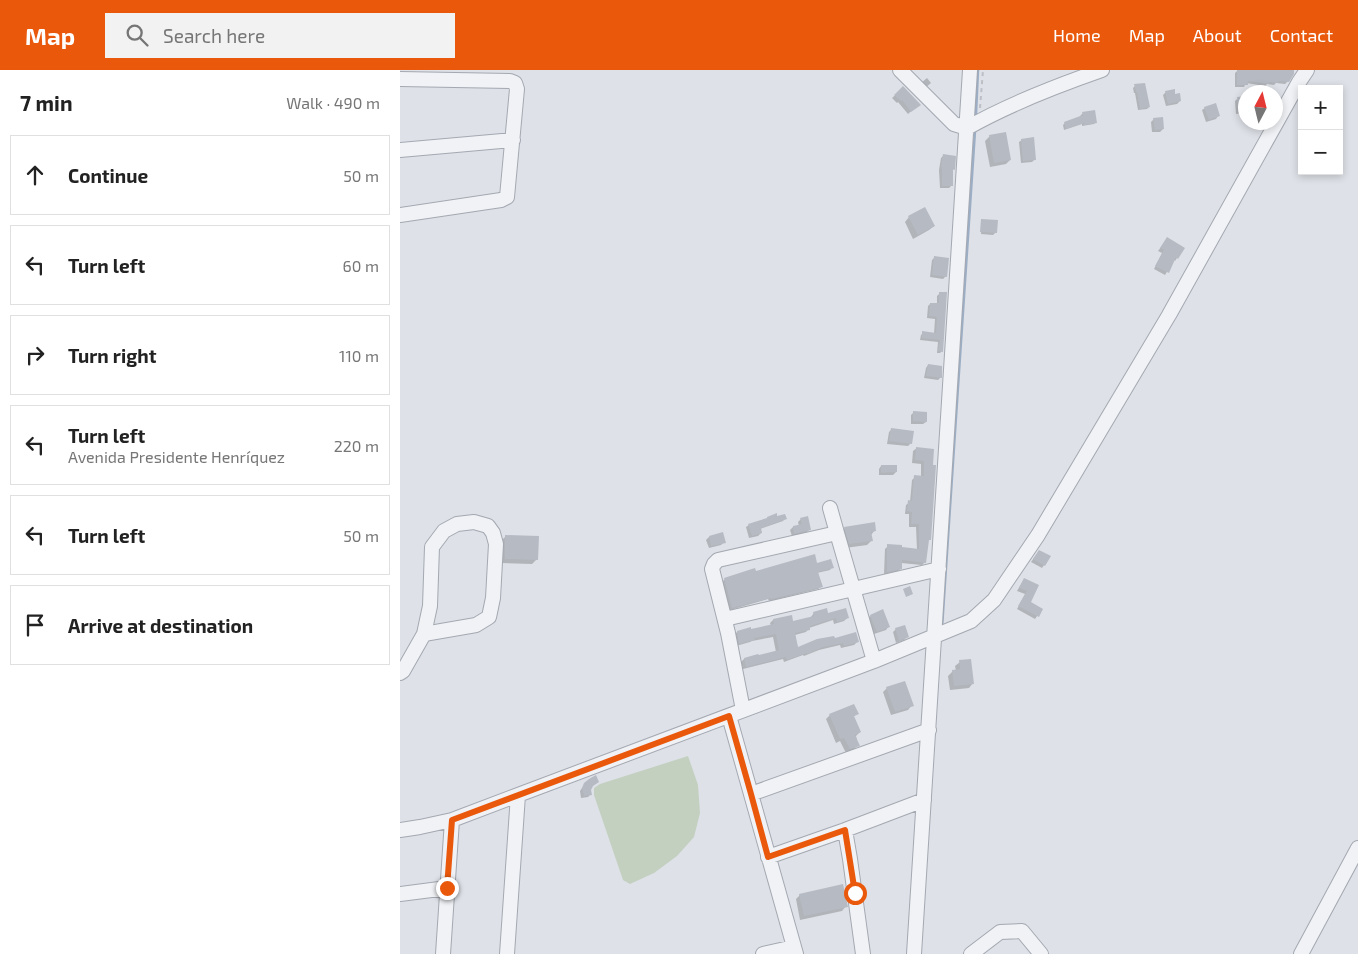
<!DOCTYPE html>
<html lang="en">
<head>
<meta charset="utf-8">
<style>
	body { margin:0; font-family:"Exo 2",sans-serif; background:#f2f2f2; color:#222 }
	.controls { position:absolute; right:15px; top:15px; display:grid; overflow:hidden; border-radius:0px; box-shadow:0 2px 8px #0003 }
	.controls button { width:45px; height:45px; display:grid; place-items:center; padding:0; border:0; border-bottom:1px solid #e0e0e0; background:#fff; color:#222; font:25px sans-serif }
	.compass { position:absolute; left:838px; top:15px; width:45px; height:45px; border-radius:50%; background:#fff; box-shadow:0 2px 8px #0003; rotate:7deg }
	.stop { position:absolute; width:15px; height:15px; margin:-11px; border:4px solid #ea580c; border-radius:50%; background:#fff }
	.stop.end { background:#ea580c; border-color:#fff; box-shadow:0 1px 5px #0008 }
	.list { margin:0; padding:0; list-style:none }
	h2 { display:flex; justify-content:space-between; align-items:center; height:65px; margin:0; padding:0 20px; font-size:21px }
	h2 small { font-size:16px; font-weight:400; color:#767676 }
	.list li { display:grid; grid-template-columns:32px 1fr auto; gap:15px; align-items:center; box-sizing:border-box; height:80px; margin:0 10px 10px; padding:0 10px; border:1px solid #e0e0e0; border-radius:0px }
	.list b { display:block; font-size:19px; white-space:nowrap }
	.list p { margin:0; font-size:16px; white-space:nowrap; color:#767676 }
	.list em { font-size:16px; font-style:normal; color:#767676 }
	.icon { flex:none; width:28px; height:28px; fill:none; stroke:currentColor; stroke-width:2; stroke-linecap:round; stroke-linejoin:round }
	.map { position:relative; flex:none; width:958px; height:884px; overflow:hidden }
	header { display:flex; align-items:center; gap:30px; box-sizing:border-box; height:70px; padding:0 25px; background:#ea580c; color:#fff }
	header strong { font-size:24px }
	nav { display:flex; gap:28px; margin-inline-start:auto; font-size:18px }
	.search { width:350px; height:45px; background:#f2f2f2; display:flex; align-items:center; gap:12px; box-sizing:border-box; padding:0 18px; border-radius:0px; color:#767676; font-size:19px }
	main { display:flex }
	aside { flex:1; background:#fff }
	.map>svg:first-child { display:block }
</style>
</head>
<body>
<header>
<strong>Map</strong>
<div class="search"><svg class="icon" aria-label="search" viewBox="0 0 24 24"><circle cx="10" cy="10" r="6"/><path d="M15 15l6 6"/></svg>Search here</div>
<nav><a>Home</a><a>Map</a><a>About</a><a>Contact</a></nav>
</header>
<main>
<aside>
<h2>7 min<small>Walk · 490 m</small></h2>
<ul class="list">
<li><svg class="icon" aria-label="ahead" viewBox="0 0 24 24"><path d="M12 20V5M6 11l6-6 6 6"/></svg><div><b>Continue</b></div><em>50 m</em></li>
<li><svg class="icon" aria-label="left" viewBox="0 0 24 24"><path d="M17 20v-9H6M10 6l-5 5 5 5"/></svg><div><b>Turn left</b></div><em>60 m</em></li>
<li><svg class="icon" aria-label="right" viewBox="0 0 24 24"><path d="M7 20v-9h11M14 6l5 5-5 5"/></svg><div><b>Turn right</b></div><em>110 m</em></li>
<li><svg class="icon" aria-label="left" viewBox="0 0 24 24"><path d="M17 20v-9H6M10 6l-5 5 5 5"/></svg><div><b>Turn left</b><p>Avenida Presidente Henríquez</p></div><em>220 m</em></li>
<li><svg class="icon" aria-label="left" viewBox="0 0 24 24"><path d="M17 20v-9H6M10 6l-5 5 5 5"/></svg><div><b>Turn left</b></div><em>50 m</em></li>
<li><svg class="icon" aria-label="arrive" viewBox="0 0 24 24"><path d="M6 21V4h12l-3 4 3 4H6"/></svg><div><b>Arrive at destination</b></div></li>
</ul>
</aside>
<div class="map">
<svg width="958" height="884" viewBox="0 0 958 884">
	<rect width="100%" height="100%" fill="#dee1e7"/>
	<path fill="#c3d0c0" d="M288,686L298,715L300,743L294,767L277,786L254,803L230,814L223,810L194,725V718L200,714Z"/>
	<path fill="#0003" d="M838,0H893L888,11L885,14L876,13L874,15L867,14L865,16L846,13L844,17H835V3Z
		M527,8L531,13L525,18L521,13Z
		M735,16L749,37L747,39L738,40L735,23H734L733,18Z
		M503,18L516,37L508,44L498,32L497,33L492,28Z
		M766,22L774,25L780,31L777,34L766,36L763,25Z
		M837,29L846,41L843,43L836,44L835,31Z
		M805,38L818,46L816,49L806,52L802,40Z
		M683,43L696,52L694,54L682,56V54L664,60L663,55L665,53L681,47L680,46Z
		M754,49L763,59L760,62H752L751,52Z
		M590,66L610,90L606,94L590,97L585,71Z
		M622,70L635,89L632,92L621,93L619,72Z
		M544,85L554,99L552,101V115L549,118H540L539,100L541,88Z
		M509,147L534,156L529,160L513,169L505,152Z
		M582,150L596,162L593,165L581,164L582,152H581Z
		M767,169L777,188L775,191L774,190L765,205L754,199L762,183L758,181Z
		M535,187L546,206L543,209L530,207L532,190Z
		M540,223L542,281L540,283H537L538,272L520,270L521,265L523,263L534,264L535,249L527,248L528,236L530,234H537V226Z
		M528,295L541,307L538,310L524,308L526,298Z
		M514,342L526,352L523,354H511V345Z
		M492,359L511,373L508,376L487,374L489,362Z
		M517,378L533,380L530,469L527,472L525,492L522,495L501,493V498L498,501L484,504L485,479L488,476L517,480L516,457H509V444H505L506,435L510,432L512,410L515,407H521V394L512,393L513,381Z
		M481,396L496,402L493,405H479V399Z
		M377,447L385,448L383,451L360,459L361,463L358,466L349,468L346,457L349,455Z
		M401,449L409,460L407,462L392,466L390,460L393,457L399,456L398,452Z
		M445,458L475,460L471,465L472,470L467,475L445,478L441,462Z
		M322,464L324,472L321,475L309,478L306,470L309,467Z
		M106,466L137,489L132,494L101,493V471Z
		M639,481L644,495L642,498L631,492Z
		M416,494L432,497L430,500L417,503L421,517L418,519L369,531L368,529L330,540L322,512L325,509Z
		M624,509L638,516L629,533L642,539L635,549L617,539L625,524L617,521Z
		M414,543L447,548L444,551L434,554L433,550L409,558L406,562L395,565L398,579L434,570L457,572L454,575L441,578L440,575L419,580L404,586L403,585L384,592L383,589L343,599L341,592L344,589L376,582L373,567L352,571L350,572L336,576L334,565L337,562L350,559V560L371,556L370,553L373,550L391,547L392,552L411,548V547Z
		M470,546L488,557L486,560L474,564L468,548Z
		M496,559L507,567L504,570L496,573L493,562Z
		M560,592L573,613L569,618L550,620L548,606L553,601H556L555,596Z
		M487,618L512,635L508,640L491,645L483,622Z
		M457,644L453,647L460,662L456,666L458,675L454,679L446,683L440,671L436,673L426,649L430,645Z
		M190,710L191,717L190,725L188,727L181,728L180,721L182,718Z
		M400,825L446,836L442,841L400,850L396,829Z"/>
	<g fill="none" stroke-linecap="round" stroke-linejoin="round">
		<path stroke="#9baec5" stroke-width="2.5" d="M576,44L578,0
			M542,558L575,61"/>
	</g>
	<path fill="#b6bac3" d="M837,0H894V4L889,12L878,11V13L869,12V14L848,11V15H837Z
		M745,13L750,37L740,39L737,22H736L734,14Z
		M503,16L521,35L511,42L502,30L501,31L494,25Z
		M775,19V24L780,23L781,31L768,34L765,21Z
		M846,26V41H838L837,27Z
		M816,33L820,46L809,50L804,37Z
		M695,40L697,53L684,55V53L666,59L664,52L683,45L682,42Z
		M763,47L764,59L755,60L753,48Z
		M606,62L611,90L594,93L589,65Z
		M634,67L636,90L623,91L621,69Z
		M543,84L556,86L555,100L553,99V116H542V97H541Z
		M525,137L535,156L518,165L508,146Z
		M581,149L598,150L597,163L580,162Z
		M767,167L785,178L778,189L776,187L769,203L755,196L764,180L760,178Z
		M534,186L549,188L547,207L532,205Z
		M539,222H547L543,282L538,281L540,270L522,268V261L536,263L537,247L529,246L530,233H539Z
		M528,294L542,296V308L526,306Z
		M513,341L527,342V352L513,351Z
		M491,358L514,361L512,374L489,371Z
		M516,377L534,379L533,395H536L531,470H529L526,493L502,490V499L487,502V474L502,475V477L519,479V454H511L512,442L507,441L508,430L512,431L514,405L524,406V391L515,390Z
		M481,395H497V402L481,403Z
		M377,443V446L385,444L387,449L361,458L362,463L352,466L348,454L367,448V447Z
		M408,446L411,460L394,464L393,456L402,454L400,448Z
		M475,452L476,461L471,462L473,471L449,474L444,457Z
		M323,462L326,473L311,476L309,466Z
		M105,465L139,466L138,490L105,489Z
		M639,480L651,486L645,496L633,489Z
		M415,484L417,493L431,489L434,498L418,502L423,517L371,529V528L332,538L324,508L355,498L356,501Z
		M624,508L639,515L631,532L643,539L639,547L618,536L627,521L619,518Z
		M510,516L513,524L506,527L503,519Z
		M427,538L428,543L446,538L449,548L437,552L436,548L410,556V560L395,563L398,577L417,569L434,566L435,568L456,562L459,572L444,576L443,573L423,577L407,584V583L387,590L386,587L346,597L344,588L358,584L359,585L379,580L376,564L354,568V570L339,574L337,561L351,557V559L374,554L373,549L392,545L393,551L414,546L413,542Z
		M483,539L490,557L477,562L470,545Z
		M505,555L509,567L499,571L495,558Z
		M571,589L574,614L554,616L552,600L560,599L559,590Z
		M505,611L514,636L495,642L486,617Z
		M454,634L459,644L454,646L461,662L455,665L460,676L450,679L444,668L440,669L429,644Z
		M196,705L199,712L193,716L191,720L192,725L184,726L182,718L184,713L189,709Z
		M443,814L448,837L404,846L399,824Z"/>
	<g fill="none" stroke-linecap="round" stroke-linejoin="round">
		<defs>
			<path id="minor" d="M500,0L554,54L567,58C609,34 656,16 702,0
				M0,9L110,11L115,13L117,19L107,127L101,130L0,145
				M0,80L113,70
				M430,438L437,463
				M325,549L539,499
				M0,603L3,601L24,564L30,536L32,477L44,461L57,454L74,452L88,456L93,463L96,474L93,528L89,547L76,555L24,564
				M343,640L328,563L312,499L314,494L318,490L437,463L474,591
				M329,646L396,884
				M351,724L529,660
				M0,760L20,757L52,750L118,725L474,591L571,551L594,530L638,465L769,245L899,12L907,0
				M445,760L450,789L463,884
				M368,787L445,760L524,730
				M0,824L47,818
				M43,884L52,750
				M107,884L118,725
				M363,884L394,877
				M514,884L570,0
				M571,884L600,862L622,861L641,884
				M901,884L958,778"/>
		</defs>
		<use href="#minor" stroke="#a4a8b1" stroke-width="16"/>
		<path stroke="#bcbfc5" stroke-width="2" stroke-dasharray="4 4" stroke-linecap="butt" d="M580,38L583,0"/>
		<use href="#minor" stroke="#f0f2f5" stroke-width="14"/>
	</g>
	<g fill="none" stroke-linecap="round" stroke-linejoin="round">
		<path stroke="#ea580c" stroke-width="6" d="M47,818L52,750L329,646L351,724L368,787L445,760L455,823"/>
	</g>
</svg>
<div class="controls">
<button>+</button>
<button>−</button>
</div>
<svg class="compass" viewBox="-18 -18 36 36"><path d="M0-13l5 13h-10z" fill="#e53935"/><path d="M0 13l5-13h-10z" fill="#767676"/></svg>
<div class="stop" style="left:455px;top:823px"></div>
<div class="stop end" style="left:47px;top:818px"></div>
</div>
</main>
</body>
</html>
